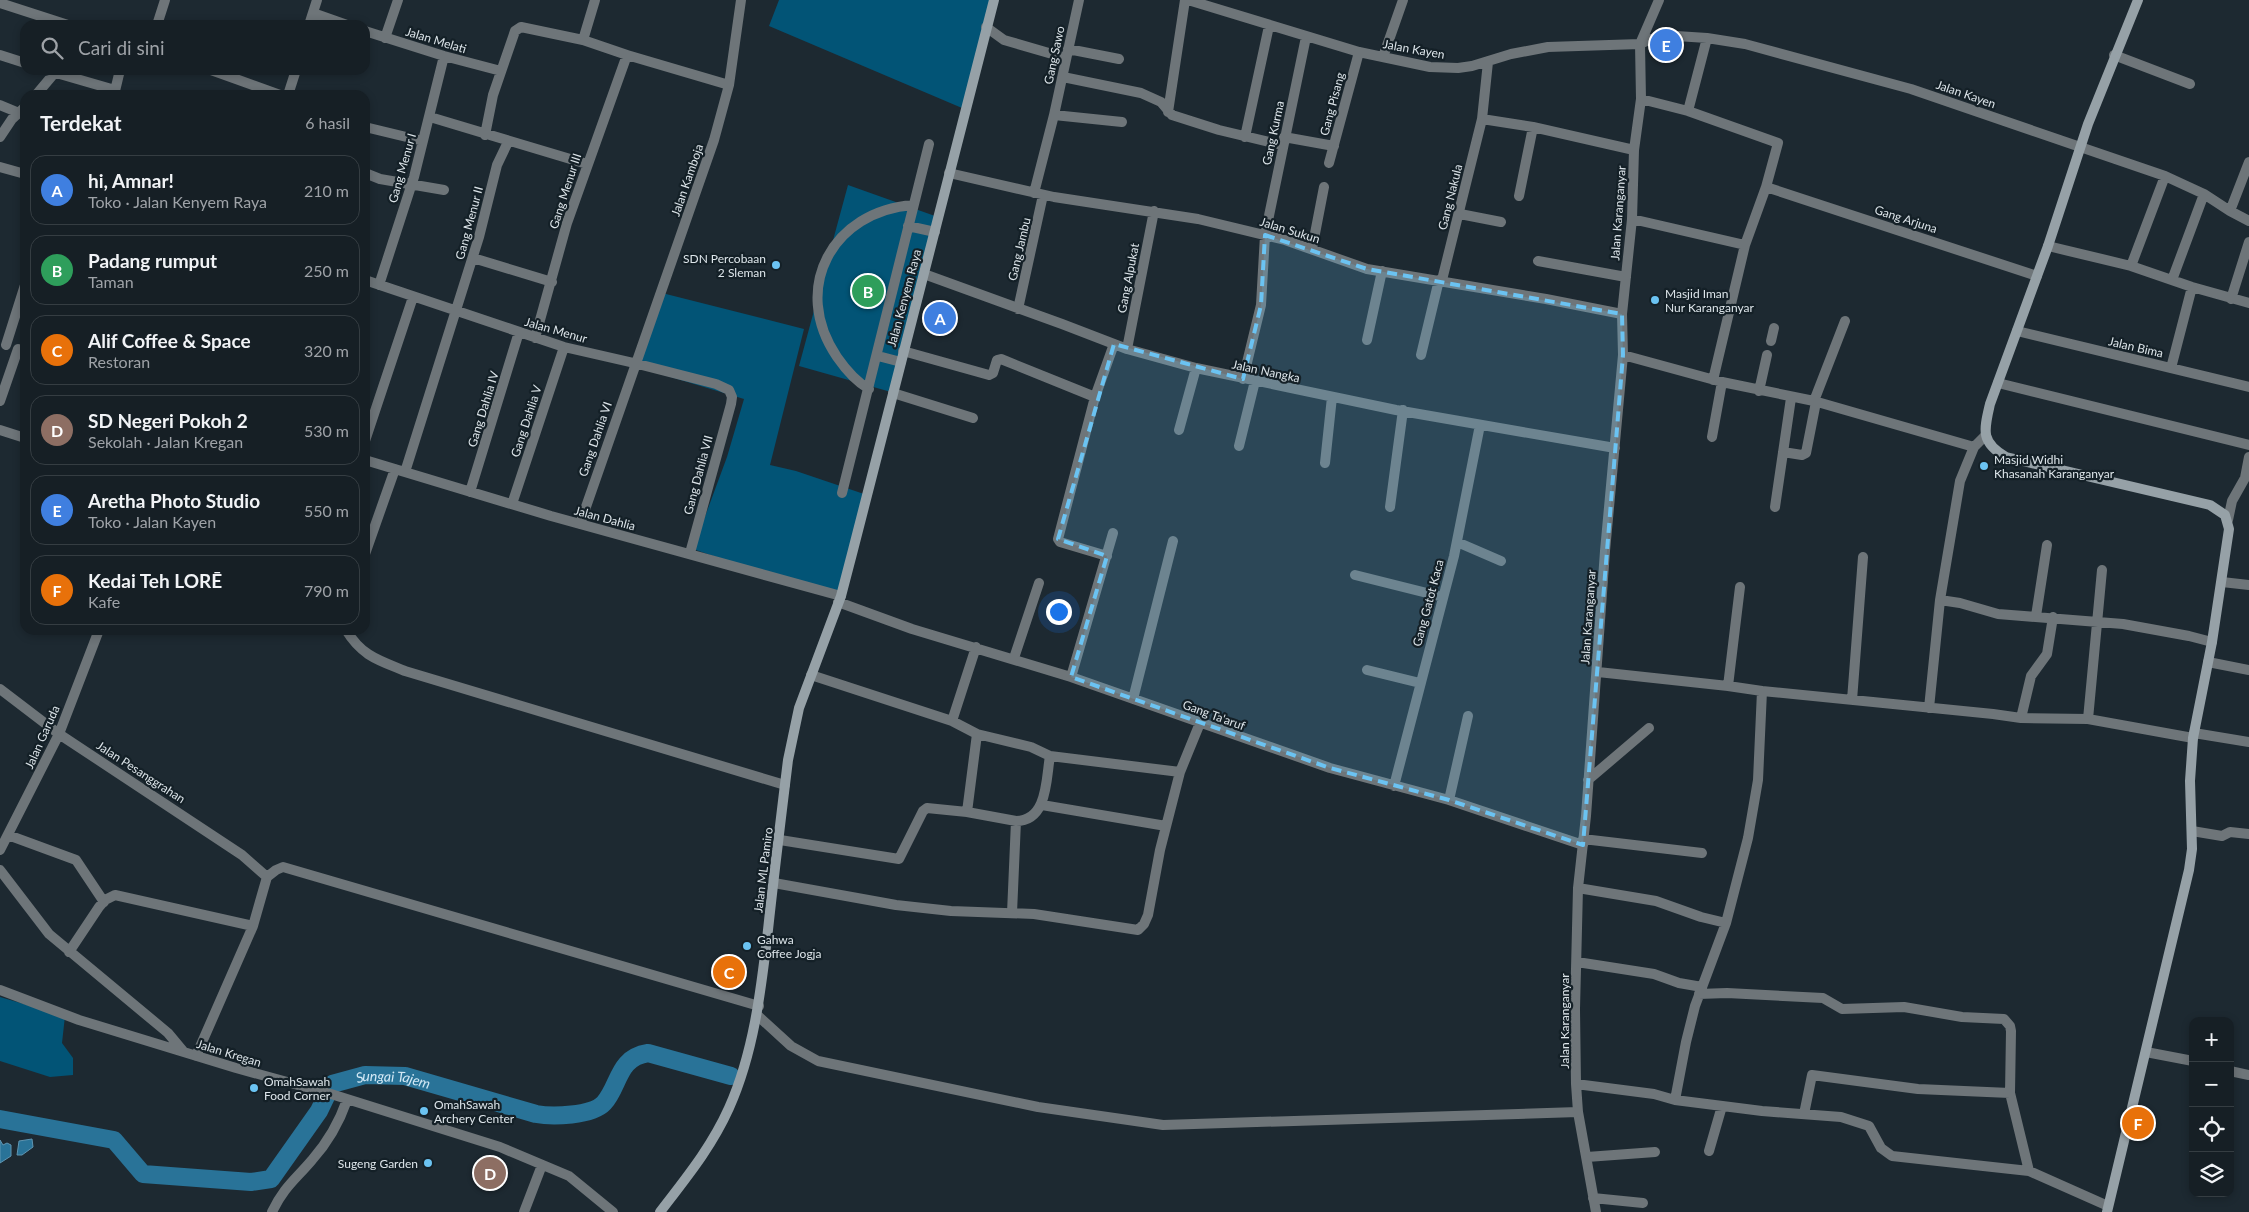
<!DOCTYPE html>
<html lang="id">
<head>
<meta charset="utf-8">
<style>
	body { margin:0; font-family:Lato,sans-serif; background:#1f272d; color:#f1f3f6 }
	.controls { position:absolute; right:15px; bottom:15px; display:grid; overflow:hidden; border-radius:10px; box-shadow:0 2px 8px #0003 }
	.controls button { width:45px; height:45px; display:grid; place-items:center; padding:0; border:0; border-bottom:1px solid #353d42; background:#161f25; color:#f1f3f6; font:25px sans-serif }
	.you { position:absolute; left:1058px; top:611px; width:18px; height:18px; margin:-12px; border:4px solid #fff; border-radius:50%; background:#1a73e8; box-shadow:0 0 0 8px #1a73e833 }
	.badge { display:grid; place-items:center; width:32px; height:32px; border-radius:50%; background:#6bc3f2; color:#fff; font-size:16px; font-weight:700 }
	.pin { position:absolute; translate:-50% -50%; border:2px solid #fff; box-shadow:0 1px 5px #0006 }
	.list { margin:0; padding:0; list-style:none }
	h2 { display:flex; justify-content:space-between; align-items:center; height:65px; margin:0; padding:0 20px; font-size:21px }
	h2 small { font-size:16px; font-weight:400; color:#9ea2a7 }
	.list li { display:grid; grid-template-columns:32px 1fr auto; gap:15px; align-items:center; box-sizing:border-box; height:70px; margin:0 10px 10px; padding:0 10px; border:1px solid #353d42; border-radius:15px }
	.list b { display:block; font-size:19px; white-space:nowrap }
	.list p { margin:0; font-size:16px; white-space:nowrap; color:#9ea2a7 }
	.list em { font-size:16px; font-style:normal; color:#9ea2a7 }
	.icon { flex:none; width:28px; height:28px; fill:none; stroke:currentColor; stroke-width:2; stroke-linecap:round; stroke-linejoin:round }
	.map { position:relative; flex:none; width:2249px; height:1212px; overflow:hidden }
	.search { position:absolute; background:#161f25; box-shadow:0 2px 8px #0003; left:20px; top:20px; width:350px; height:55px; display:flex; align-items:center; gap:12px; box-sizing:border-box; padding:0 18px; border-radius:15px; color:#9ea2a7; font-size:19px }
	.panel { position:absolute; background:#161f25; box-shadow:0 2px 8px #0003; left:20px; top:90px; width:350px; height:545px; border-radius:15px }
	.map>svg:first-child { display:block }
</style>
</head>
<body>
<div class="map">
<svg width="2249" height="1212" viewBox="0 0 2249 1212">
	<rect width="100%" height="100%" fill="#1d2931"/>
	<path fill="#025476" d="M779,0H991L962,108L769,26Z
		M848,185L935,216L891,392L799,366Z
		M662,293L804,329L770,465L796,471L864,494L839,599L693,549L727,457L744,399L634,366Z
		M0,997L65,1016L62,1043L73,1058V1075L50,1077L0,1061Z"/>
	<path fill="#297398" stroke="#5f95b1" d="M32,1139L33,1147L22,1155H17L19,1141Z
		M0,1140L3,1145L7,1143L11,1145V1156L0,1163Z"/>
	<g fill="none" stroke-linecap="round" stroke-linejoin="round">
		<path stroke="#297398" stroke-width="18" id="s1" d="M0,1119L114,1140L143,1174L251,1182L271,1179L319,1111L332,1084L365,1075L405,1076L536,1114C552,1117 592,1116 604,1103C620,1085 617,1058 648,1053L731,1076"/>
		<path stroke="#6e7579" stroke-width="10" d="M1188,0L1359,52L1430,67L1458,68L1472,66L1511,54L1548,47L1640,44L1659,0
			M0,3L68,25
			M313,13L347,25
			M157,25L165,0
			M309,25L317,0
			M986,27L1004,40L1066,58
			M365,31L444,56L501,71
			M385,38L398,0
			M583,40L595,0
			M1068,49L1119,59
			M0,55L25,63
			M2114,55L2190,84
			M1383,57L1403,0
			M46,70L115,90
			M211,70L280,95
			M1063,77L1141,93L1161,102L1172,115L1219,130L1282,145
			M36,95L57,70
			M114,95L120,70
			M288,95L296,70
			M1641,99L1688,111L1778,143L1766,187
			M0,105L24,115
			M1688,111L1707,38
			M1168,112L1185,0
			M1054,115L1122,122
			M430,117L587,164
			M1482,119L1533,127L1634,150
			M365,127L423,141
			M485,135L493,95L515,31L521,27L583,40L627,55L729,85
			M0,137L12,119L25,107
			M1245,137L1269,26
			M1284,137L1334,146
			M1329,163L1359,52
			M0,167L25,174
			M365,173L380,179L444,190
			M949,173L1054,197L1198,219L1285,240L1367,269L1546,299L1622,314
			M1034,193L1054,115L1079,0
			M1519,196L1533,127
			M2230,211L2249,162
			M1460,214L1501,222
			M1632,219L1745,245L1766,187L2037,276
			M908,226L935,232
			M2048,246L2131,266L2192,287L2249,303
			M1312,249L1324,187
			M473,258L552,282
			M1538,261L1626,277
			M2131,266L2165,176
			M924,274L1062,324L1127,349L1196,368L1396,410L1615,448
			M365,280L564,347L634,363L716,384L729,390L732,397L731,404L690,553
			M1442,280L1482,119L1488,62
			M2172,280L2204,194
			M379,285L414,177L444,56
			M2231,299L2249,242
			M1018,309L1043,195
			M2017,331L2249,387
			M535,338L567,223L627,55
			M1367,340L1382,271
			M1771,341L1774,328
			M6,345L25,285
			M1127,349L1154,211
			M903,351L989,375L993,373L997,360L1001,359L1095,397
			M1421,355L1439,280
			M1623,355L1722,382L1814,401L1974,447
			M878,356L901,362
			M2171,368L2192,287
			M1243,379L1261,305L1265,235L1306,37
			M1713,380L1745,245
			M1998,383L2249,445
			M869,389C855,381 846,370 837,357C790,288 833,211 913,205
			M1759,391L1767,355
			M893,393L973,418
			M0,401L18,349
			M1814,401L1845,321
			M0,430L25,438
			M1179,430L1196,368
			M1986,435L1974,447L1960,481L1940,600L1960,603L1998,614L2123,624L2189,636L2212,642
			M1712,437L1722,382
			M365,441L413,297
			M1239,446L1255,381
			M1783,452L1802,455L1806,453L1816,402
			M365,460L551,516L841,596
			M1325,463L1332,397
			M405,472L479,237L497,165L508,142
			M470,492L519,332
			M842,493L929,144
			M512,504L564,347
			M1390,507L1403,410
			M1775,507L1791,398
			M2228,520L2232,501L2245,478L2249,457
			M580,524L714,140L729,85L741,0
			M1457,542L1501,561
			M365,554L395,469
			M1107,556L1060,542L1058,539L1095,397L1114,344
			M1355,575L1443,597
			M2222,582L2249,585
			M838,602L912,629L1071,677L1330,768L1449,800L1583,845
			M2036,616L2047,545
			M346,630C362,656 378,660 405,671L785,785
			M1014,658L1039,583
			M2208,662L2249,670
			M1367,670L1420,683
			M1598,672L1728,686L1762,691
			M811,675L952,721L977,734L1031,747L1050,756L1180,772L1200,723
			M1071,677L1113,533
			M1728,686L1740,587
			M0,689L59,734L242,855L267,877
			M1133,699L1173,541
			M1852,700L1863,557
			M1929,708L1940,600
			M2021,718L2031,676L2047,654L2053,617
			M2088,719L2102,570
			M952,721L976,647
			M2194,733L2249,742
			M1588,780L1649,728
			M1394,786L1454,556L1480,425
			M1449,800L1468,716
			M1042,805L1166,826
			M967,812L977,734
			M2192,831L2222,836L2230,832L2249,834
			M8,835L76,860L104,902
			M1583,839L1702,853
			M780,840L899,859L923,811L927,808L967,812L1016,821C1048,821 1046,778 1050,756
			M0,850L59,734L99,630
			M0,870L49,934L168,1033L183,1051
			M774,883L896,905L951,911L1034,914L1138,930L1144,924L1148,915L1160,850L1180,772
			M1578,888L1656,901L1701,917L1726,923
			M1012,913L1016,821
			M69,952L99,907L105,900L115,895L253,926
			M1577,962L1654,974L1679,983L1702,987
			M0,990L79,1020L236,1068L331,1094L500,1147L569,1176L613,1212
			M1699,994L1727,993L1823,998L1842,1009L1904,1007L1962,1017L2004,1019L2010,1026L2011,1031L2010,1093
			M757,1015L791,1046L818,1061L1038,1107L1163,1125L1578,1112
			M2146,1052L2193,1061
			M196,1056L253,926L267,877L276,870L283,867L759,1006
			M2230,1071L2249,1075
			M1576,1084L1654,1094L1675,1100L1686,1042L1695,1006L1726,923L1748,838L1758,780L1762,691L1993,714L2021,718L2088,719L2193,738
			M1675,1100L1762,1111L1841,1117L1869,1126L1881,1148L1892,1156L2029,1171L2010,1093L1918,1089L1812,1075L1804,1114
			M1709,1151L1722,1106
			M1587,1157L1655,1152
			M2029,1171L2108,1206
			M1593,1198L1643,1203
			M272,1212C284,1187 295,1180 312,1160C328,1142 339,1123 347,1100
			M524,1212L542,1165
			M1596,1212L1578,1112L1576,1084L1575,1009L1578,888L1586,816L1605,551L1623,355L1622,314L1632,219L1634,150L1641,99L1640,44L1661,35L1707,38L1745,44L1911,89L2165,176L2204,194L2230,211L2249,221"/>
		<path stroke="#96a1a7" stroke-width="10" d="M660,1212C686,1178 711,1148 729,1108C754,1052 761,990 768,930C774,874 781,817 788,760L799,708L841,596L853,550L994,0
			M2107,1212L2189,870L2192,849L2190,781L2193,738L2212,642L2229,529L2225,515L2210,505L2006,457C1980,442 1984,430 1990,404L2048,246L2088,124L2138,0"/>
	</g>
	<path fill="#6bc3f2" fill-opacity="0.2" stroke="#6bc3f2" stroke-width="4" stroke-dasharray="10 6" stroke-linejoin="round" d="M1265,235L1367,269L1622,314L1623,355L1583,845L1449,800L1330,768L1071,677L1107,556L1058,539L1114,344L1243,379L1261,305Z"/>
	<g fill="#6bc3f2" stroke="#142027" stroke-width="2">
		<circle cx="776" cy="265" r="5"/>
		<circle cx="1655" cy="300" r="5"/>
		<circle cx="1984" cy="466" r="5"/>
		<circle cx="747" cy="946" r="5"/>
		<circle cx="254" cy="1088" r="5"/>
		<circle cx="424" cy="1111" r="5"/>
		<circle cx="428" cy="1163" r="5"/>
	</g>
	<g text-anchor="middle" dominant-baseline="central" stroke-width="4.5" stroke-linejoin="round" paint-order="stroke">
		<g font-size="12" fill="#dde5ea" stroke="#142027">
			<text transform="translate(436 40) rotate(17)">Jalan Melati</text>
			<text transform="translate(1414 49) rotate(10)">Jalan Kayen</text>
			<text transform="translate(1054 55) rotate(-78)">Gang Sawo</text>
			<text transform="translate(1966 94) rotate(19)">Jalan Kayen</text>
			<text transform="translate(1332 104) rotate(-75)">Gang Pisang</text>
			<text transform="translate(1273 133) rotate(-78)">Gang Kurma</text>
			<text transform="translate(402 168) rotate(-74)">Gang Menur I</text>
			<text transform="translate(687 180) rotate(-71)">Jalan Kamboja</text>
			<text transform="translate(565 191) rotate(-72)">Gang Menur III</text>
			<text transform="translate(1450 197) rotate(-76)">Gang Nakula</text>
			<text transform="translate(1618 213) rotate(-86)">Jalan Karanganyar</text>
			<text transform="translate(1906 219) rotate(18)">Gang Arjuna</text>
			<text transform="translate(469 223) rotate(-75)">Gang Menur II</text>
			<text transform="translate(1290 230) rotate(17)">Jalan Sukun</text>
			<text transform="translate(1019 249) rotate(-77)">Gang Jambu</text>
			<text transform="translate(1128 278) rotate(-79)">Gang Alpukat</text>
			<text transform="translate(904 298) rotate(-75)">Jalan Kenyem Raya</text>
			<text transform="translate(556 330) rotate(16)">Jalan Menur</text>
			<text transform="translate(2136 347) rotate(13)">Jalan Bima</text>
			<text transform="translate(1266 371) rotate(12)">Jalan Nangka</text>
			<text transform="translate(483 409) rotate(-73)">Gang Dahlia IV</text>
			<text transform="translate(526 421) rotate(-72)">Gang Dahlia V</text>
			<text transform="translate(595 439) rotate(-71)">Gang Dahlia VI</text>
			<text transform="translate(698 475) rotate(-75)">Gang Dahlia VII</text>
			<text transform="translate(605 518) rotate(15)">Jalan Dahlia</text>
			<text transform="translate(1428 603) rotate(-75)">Gang Gatot Kaca</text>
			<text transform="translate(1588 617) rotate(-86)">Jalan Karanganyar</text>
			<text transform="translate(1214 715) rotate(20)">Gang Ta'aruf</text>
			<text transform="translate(42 737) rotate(-66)">Jalan Garuda</text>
			<text transform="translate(141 772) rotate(33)">Jalan Pesanggrahan</text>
			<text transform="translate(763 870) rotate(-83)">Jalan ML Pamiro</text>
			<text transform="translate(1564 1021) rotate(-90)">Jalan Karanganyar</text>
			<text transform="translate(229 1053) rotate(17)">Jalan Kregan</text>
		</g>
		<g font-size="12" fill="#dde5ea" stroke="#142027" text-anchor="start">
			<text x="766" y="258" text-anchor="end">SDN Percobaan<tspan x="766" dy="14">2 Sleman</tspan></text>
			<text x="1665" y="293">Masjid Iman<tspan x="1665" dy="14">Nur Karanganyar</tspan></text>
			<text x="1994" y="459">Masjid Widhi<tspan x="1994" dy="14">Khasanah Karanganyar</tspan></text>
			<text x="757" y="939">Gahwa<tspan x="757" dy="14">Coffee Jogja</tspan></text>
			<text x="264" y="1081">OmahSawah<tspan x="264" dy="14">Food Corner</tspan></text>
			<text x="434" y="1104">OmahSawah<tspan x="434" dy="14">Archery Center</tspan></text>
			<text x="418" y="1163" text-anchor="end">Sugeng Garden</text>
		</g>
		<g font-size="14" font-style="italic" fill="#d2e8f5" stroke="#142027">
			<text stroke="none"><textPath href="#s1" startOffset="465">Sungai Tajem</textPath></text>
		</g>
	</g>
</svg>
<div class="controls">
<button>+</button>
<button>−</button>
<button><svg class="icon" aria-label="locate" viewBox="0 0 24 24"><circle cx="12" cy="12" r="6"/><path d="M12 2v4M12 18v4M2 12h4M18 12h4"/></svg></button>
<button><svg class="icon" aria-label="layers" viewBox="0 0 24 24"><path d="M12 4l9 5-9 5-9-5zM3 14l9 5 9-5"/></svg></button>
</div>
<div class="you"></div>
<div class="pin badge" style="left:940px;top:318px;background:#3f7fe0">A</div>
<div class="pin badge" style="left:868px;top:291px;background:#2e9e5b">B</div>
<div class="pin badge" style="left:729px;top:972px;background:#e8710a">C</div>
<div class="pin badge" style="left:490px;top:1173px;background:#8d6e63">D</div>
<div class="pin badge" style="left:1666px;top:45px;background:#3f7fe0">E</div>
<div class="pin badge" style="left:2138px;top:1123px;background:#e8710a">F</div>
<div class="search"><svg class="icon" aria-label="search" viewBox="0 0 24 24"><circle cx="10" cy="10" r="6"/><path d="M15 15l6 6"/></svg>Cari di sini</div>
<section class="panel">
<h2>Terdekat<small>6 hasil</small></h2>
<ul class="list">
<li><span class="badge" style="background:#3f7fe0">A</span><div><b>hi, Amnar!</b><p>Toko · Jalan Kenyem Raya</p></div><em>210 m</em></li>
<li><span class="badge" style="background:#2e9e5b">B</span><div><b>Padang rumput</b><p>Taman</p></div><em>250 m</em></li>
<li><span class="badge" style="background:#e8710a">C</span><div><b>Alif Coffee &amp; Space</b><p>Restoran</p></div><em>320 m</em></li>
<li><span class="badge" style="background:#8d6e63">D</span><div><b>SD Negeri Pokoh 2</b><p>Sekolah · Jalan Kregan</p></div><em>530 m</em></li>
<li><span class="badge" style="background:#3f7fe0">E</span><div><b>Aretha Photo Studio</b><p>Toko · Jalan Kayen</p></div><em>550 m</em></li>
<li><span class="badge" style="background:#e8710a">F</span><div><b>Kedai Teh LORĒ</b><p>Kafe</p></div><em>790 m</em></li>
</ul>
</section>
</div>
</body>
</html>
